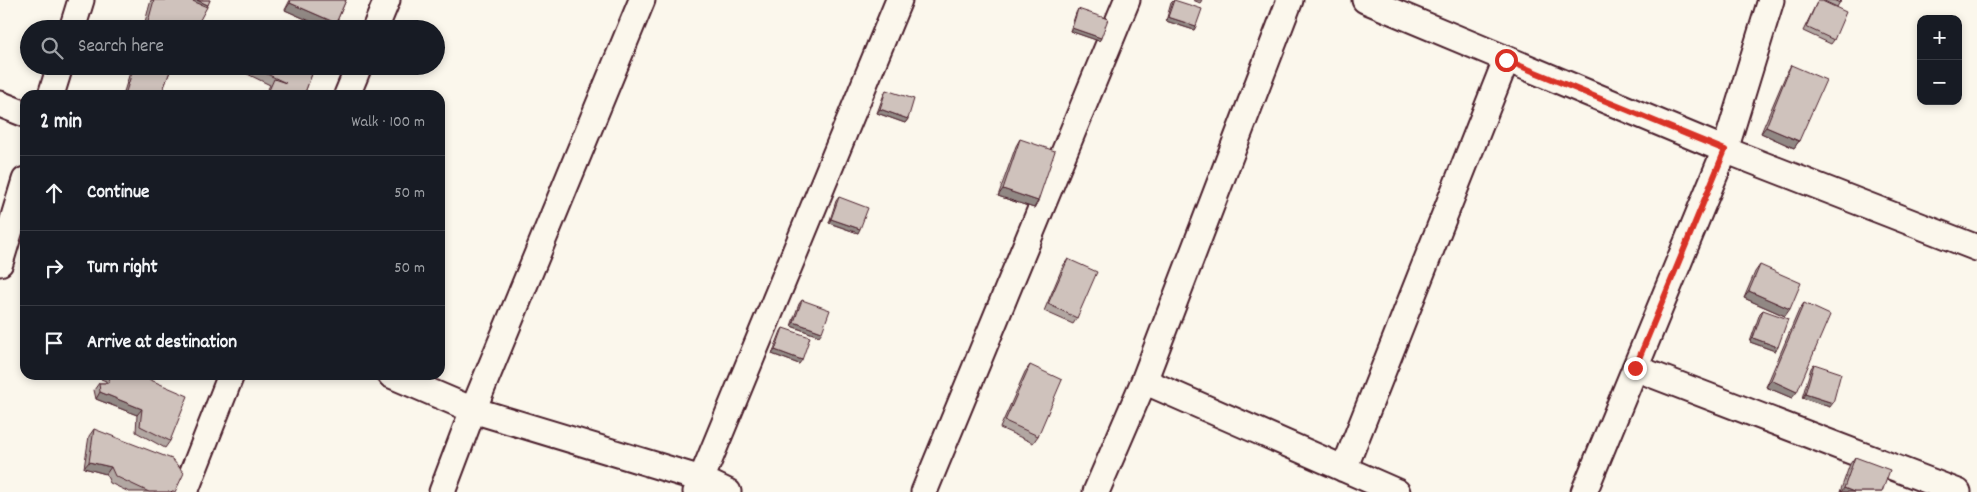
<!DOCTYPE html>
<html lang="en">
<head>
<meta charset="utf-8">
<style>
	body { margin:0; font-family:Dekko,sans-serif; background:#242831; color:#f1f3f6 }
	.controls { position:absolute; right:15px; top:15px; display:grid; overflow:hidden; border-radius:10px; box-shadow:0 2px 8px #0003 }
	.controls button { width:45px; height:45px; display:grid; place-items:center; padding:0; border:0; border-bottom:1px solid #363941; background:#171b24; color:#f1f3f6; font:25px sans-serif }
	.stop { position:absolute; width:15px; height:15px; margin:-11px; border:4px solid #d93025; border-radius:50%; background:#fff }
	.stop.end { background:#d93025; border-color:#fff; box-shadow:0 1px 5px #0008 }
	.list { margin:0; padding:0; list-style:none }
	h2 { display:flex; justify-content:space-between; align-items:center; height:65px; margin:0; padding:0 20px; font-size:21px }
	h2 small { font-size:16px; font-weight:400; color:#9ea1a6 }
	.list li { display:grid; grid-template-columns:32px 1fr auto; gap:15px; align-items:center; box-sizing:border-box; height:75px; padding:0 20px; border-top:1px solid #363941 }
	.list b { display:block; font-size:19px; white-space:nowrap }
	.list em { font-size:16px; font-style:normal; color:#9ea1a6 }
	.icon { flex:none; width:28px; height:28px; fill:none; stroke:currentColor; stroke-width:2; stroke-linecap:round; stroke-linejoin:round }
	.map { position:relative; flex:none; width:1977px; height:492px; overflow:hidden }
	.search { position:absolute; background:#171b24; box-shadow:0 2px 8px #0003; left:20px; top:20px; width:425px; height:55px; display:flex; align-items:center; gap:12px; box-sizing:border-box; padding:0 18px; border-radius:28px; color:#9ea1a6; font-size:19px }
	.panel { position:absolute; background:#171b24; box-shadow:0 2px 8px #0003; left:20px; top:90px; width:425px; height:290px; border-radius:15px }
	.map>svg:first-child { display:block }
</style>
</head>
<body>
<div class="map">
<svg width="1977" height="492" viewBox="0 0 1977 492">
	<rect width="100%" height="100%" fill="#fbf7ec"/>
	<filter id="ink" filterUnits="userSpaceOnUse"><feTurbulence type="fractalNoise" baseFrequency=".02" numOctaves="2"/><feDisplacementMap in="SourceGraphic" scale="10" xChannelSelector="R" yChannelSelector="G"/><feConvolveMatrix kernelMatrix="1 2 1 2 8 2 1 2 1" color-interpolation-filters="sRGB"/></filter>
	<g filter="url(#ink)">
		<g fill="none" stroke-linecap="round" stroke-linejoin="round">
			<defs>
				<path id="minor" d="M1365,0L1725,150L1977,248
					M72,29L81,0
					M375,29L387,0
					M51,95L60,66
					M347,95L359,66
					M0,104L25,114
					M0,263L25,180
					M1635,368L1958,492
					M391,375L473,410L701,479L728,492
					M1144,381L1397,492
					M1344,469L1506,60
					M185,492L231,375
					M442,492L473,410L642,0
					M696,492L899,0
					M924,492L1127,0
					M1096,492L1144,381L1290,0
					M1584,492L1725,150L1771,0"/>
			</defs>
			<use href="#minor" stroke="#4a1f2b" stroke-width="29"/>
			<use href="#minor" stroke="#fbf7ec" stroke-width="25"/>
		</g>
		<path fill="#b2a7a2" stroke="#4a1f2b" d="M151,0H210L195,29H143Z
			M290,0H346L336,23L332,29H328L285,10Z
			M1174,0L1196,26L1194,30L1166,21L1171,3Z
			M1193,0H1202L1200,3Z
			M1818,0L1834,40L1831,44L1803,31Z
			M1822,0H1841L1837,7Z
			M1078,9L1101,38L1099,41L1070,31L1076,13Z
			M1791,65L1799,141L1794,148L1761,133L1787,72Z
			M132,66H172L161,95H123Z
			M231,66H315L304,95H265L270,85Z
			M886,90L908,119L905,123L877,113L884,94Z
			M1020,139L1038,201L1034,208L998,196L1016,146Z
			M839,197L858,233L829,223L836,201Z
			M1068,259L1077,318L1073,324L1044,311L1063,266Z
			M1760,265L1785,316L1744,298L1755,272Z
			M802,300L819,336L791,326L799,304Z
			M1804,303L1792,398L1766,387L1799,310Z
			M1763,310L1778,347L1775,351L1750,342L1760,313Z
			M783,328L799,364L772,354L781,331Z
			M1814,364L1830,407L1802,398L1811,368Z
			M1030,365L1038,436L1033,443L1000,428L1025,372Z
			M103,375H139L170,441L165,448L136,432L137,415L96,399L94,390L99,383H106V381L101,379Z
			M94,429L175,492H129L110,483L106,474L84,468L89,436Z
			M1855,457L1882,492H1840L1850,464Z"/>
		<path fill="#918884" stroke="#4a1f2b" d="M169,0H197L208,5L202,14Z
			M290,3L336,23L332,29H328L285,10Z
			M1168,17L1196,26L1194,30L1166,21Z
			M1072,28L1101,38L1099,41L1070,31Z
			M880,109L908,119L905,123L877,113Z
			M1766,127L1799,141L1794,148L1761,133Z
			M1003,189L1038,201L1034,208L998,196Z
			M831,219L860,229L858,233L829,223Z
			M1749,291L1790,309L1785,316L1744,298Z
			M794,322L822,332L819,336L791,326Z
			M1753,338L1778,347L1775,351L1750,342Z
			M775,350L802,360L799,364L772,354Z
			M1771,380L1797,392L1792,398L1766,387Z
			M100,392L142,409L137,415L96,399Z
			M1805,394L1833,403L1830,407L1802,398Z
			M89,462L111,467L106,474L84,468Z
			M1844,488L1854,492H1841Z"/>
		<path fill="#cfc2bc" stroke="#4a1f2b" d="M154,0H190L207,7L195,29H146Z
			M197,0H210L208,5Z
			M291,0H346L336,23L290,3Z
			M1174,0L1202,9L1196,26L1168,17Z
			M1818,0H1820L1846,12L1834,40L1806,27Z
			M1833,0H1841L1840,3Z
			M1078,9L1108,19L1101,38L1072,28Z
			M236,20L258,29H232Z
			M1791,65L1826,80L1799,141L1766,127Z
			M134,66H172L161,95H125Z
			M250,66H315L304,95H267L274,79L286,83Z
			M886,90L914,99L908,119L880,109Z
			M1020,139L1055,151L1038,201L1003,189Z
			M839,197L868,208L860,229L831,219Z
			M1068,259L1097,272L1077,318L1048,304Z
			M1760,265L1801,283L1790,309L1749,291Z
			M802,300L830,310L822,332L794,322Z
			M1804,303L1830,315L1797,392L1771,380Z
			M1763,310L1788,319L1778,347L1753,338Z
			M783,328L810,337L802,360L775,350Z
			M1814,364L1841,373L1833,403L1805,394Z
			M1030,365L1062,380L1038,436L1005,421Z
			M111,375H139L188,396L170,441L140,426L142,409L100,392L99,383H108Z
			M94,429L172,459L184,473L175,492H149L115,476L111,467L89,462Z
			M1855,457L1890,470L1882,492H1854L1844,488Z"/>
	</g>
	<g fill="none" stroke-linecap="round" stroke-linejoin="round" filter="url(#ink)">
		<path stroke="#d93025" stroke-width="6" d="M1506,60L1725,150L1635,368"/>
	</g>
</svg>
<div class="controls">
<button>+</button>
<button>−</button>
</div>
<div class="stop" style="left:1506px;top:60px"></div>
<div class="stop end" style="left:1635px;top:368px"></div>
<div class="search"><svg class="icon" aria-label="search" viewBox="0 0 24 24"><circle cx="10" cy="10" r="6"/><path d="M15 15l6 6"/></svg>Search here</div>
<section class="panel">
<h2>2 min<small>Walk · 100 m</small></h2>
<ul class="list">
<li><svg class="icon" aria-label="ahead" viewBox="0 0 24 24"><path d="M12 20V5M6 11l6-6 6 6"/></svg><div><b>Continue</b></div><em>50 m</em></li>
<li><svg class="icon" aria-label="right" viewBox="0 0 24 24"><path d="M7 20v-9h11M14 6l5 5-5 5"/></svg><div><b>Turn right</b></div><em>50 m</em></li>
<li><svg class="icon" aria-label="arrive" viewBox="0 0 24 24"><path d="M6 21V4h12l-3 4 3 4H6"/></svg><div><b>Arrive at destination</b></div></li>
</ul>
</section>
</div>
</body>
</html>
